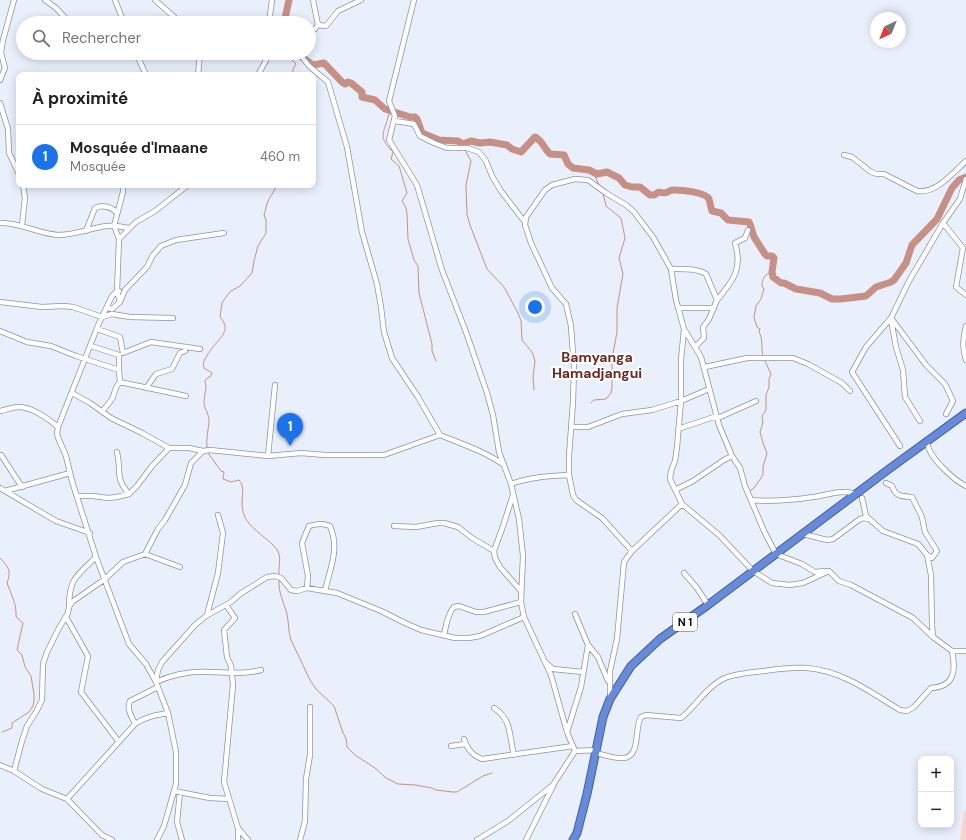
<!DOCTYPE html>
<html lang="fr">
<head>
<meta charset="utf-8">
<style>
	body { margin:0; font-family:"DM Sans",sans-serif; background:#f6f6f6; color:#222 }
	.controls { position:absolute; right:12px; bottom:12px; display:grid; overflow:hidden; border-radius:8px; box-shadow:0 2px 10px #0003 }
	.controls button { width:36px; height:36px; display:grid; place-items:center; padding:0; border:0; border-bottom:1px solid #e0e0e0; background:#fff; color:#222; font:20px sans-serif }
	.compass { position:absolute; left:870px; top:12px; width:36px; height:36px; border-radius:50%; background:#fff; box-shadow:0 2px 10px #0003; rotate:223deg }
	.you { position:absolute; left:535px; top:307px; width:14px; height:14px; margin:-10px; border:3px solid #fff; border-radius:50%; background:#1a73e8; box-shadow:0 0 0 6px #1a73e833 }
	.badge { display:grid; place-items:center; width:26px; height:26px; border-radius:50%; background:#1a73e8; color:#fff; font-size:13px; font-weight:700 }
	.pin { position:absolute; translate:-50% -33px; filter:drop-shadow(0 1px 2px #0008) }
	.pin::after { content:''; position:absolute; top:21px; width:14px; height:12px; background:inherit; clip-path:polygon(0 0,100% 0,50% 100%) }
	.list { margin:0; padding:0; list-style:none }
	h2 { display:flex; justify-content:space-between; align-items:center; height:52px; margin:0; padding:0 16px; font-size:17px }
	h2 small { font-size:13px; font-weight:400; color:#767676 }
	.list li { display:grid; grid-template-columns:26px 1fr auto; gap:12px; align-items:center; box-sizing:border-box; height:64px; padding:0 16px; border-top:1px solid #e0e0e0 }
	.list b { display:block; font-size:15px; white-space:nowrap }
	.list p { margin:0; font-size:13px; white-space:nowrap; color:#767676 }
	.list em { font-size:13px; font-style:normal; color:#767676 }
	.icon { flex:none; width:22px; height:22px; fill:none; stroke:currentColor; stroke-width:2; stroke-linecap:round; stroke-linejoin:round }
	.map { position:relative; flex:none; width:966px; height:840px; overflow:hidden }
	.search { position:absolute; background:#fff; box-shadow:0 2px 10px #0003; left:16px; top:16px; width:300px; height:44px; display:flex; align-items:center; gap:10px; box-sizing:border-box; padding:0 14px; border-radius:22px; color:#767676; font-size:15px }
	.panel { position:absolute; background:#fff; box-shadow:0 2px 10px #0003; left:16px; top:72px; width:300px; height:116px; border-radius:8px }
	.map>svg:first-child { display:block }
</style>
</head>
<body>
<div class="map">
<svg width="966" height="840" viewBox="0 0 966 840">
	<rect width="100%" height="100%" fill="#e9f0fc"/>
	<path fill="#fad3cd" d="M966,810V840H960L964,812Z"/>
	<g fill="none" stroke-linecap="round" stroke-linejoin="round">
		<path stroke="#c69087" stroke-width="1" d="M293,75V69L296,64L292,60C293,56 295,56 299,55
			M390,111C388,115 388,119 386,124C381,137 382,141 393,152L391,159L399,166L407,193L402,201L406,208L407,214L408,239L414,260L418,266L419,293L432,344V351L436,361
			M461,143L463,147
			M465,150L471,161L466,185L467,215L470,225L487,269L504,287L518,313L521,321L522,340L532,352L535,361L533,377L534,390
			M593,172L599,185
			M763,356C761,348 763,338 759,332L760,329L757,327L754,317L756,306L761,299L764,289L762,286C762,280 764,274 772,272
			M591,403L594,400L606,399L611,393L612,388V359L617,332V308L623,274L619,258L625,238L621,218L606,206L603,193
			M207,448C206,438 208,432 209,422C210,416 205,410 204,404C204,398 205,394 206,388C206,380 202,381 211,376L212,373L204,368C203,364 203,363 205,359C207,356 208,353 210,351C218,339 233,331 220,317L222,303L226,297L231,291L240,286L252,273L254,261L258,246L266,233V220L264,215C266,210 266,204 269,199C272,194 275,191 276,185
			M208,453L221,471L224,472L223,479L231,482L239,480C245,487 242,495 242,503C242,507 243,512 244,515C249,530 276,542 279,554C281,560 278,568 279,575
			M750,491L754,488L763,475V467L767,453L763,443L760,432L763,422L762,416L766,410V395L769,387V379L771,374L765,361
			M0,558C8,567 12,570 7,583C11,594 17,604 16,617L23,623L17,650L22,655L25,667L31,676L34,694V701L33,706L29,712L12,723V728L2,732
			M279,580C278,592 284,603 287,614C289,623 288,631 291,640L310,680L316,689L334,706L343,733L346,738L347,747L355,755L375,768L386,778L398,784L415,785L432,788L436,790L453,792H457L483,776L492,773"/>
		<path stroke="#c69087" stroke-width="7" d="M284,23L289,0
			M302,57L313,65L324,63L342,82L345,84L348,82L351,83L362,92V97L375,100L385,109L410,117H415L417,119L422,133L439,140L458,141L463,144L471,141L480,143L490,142L507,145L512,149L521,152L535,137C543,141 544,149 550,154L564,155L568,164L573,168L589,170L597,174L607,172L619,178L625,185L632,187H640L650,195H654L659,192C669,195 666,190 674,190C681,190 706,192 709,199C710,203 711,208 712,211L721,213L728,220L749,222L750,224L754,237L765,254L767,256H772L774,258L772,272L773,277L781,283H784L796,289L820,293L832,299H841L866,296L876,287L891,282L894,280L906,263L912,245L937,219L952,188L959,180L966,177"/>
		<defs>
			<path id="minor" d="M45,0L56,8L70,23
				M115,0L124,23
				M155,0L181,23
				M414,0L389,101L395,116L389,140L417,185L442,270L466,332L487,393L493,415L499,452L511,484L519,519L523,556L521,602L524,617L551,675L567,732L575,751
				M215,23L218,20
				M269,23L272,0
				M318,25L326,26L338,11L361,0
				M309,33L315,29L318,25L313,0
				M136,53L146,75
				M299,53L309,66L328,82L347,147L362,232L377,284L381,307L384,332L392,358L418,397L440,435
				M198,75L200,53
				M258,75L270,53
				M0,80L5,68L1,53L3,40L14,0
				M0,103L8,129L9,153L19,174
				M395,121L414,124L420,136L434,143L447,148H467L479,152L486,161L492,176L501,191L524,221
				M844,155L852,157L871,172L877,174H884L917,191C936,194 953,173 966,161
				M0,223C20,222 38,234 58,235C75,235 90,228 107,226C114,225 122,227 129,228
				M943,223L963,248L956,287L966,295
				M22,225L25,198L23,185
				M86,231L95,208C102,204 112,207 117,213
				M119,239L114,226L123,192V185
				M671,269C682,269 697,268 706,274L717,300L709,319L703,327L704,338L695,347
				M717,300C733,281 743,269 735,243L745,238L748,230
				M0,302L42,307L64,306L73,307L102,317L112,314L130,317L173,318
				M120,302L125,290L147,267L153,255L161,246L176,240L224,233
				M107,308L112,309L120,302L117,291H119
				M678,308H714
				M891,318L926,365L945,384L953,401L946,414
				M891,320L896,347L903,370L905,397L920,421
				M966,326C963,337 962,349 966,360
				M97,329L120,337L123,353L151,342L200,349
				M684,329L701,357L719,425L732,456L740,468L745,486L764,531L776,554L802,564L815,572L825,571
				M0,331L27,342L51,346L76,356L119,370V355L91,346
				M705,367L747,358H793L808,364L842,383L850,391
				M119,370L120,382
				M146,388L156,374L172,369L180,353L185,351
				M72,393L90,403L111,418L142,433L169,448H189L203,451
				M0,411C6,410 13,407 19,407C32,407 49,419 58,427
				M102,411C106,407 110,403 113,397C115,391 115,387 120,382L186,396
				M718,418L756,401
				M571,427H588L622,414L652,410L681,401L709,389
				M678,429L717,416
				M927,442C928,445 928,449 930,451C935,462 955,481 966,486
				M900,446L852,372L866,347L891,318L909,281L943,223L960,199L966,179
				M117,452C122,471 114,477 129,494
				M1,455L22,487
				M268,456L275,385
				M886,483L892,486C896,497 901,496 912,497L922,517L925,532L937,551L932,558L927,555
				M511,484C530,477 549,476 569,475
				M0,488L56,521L90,533
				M675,490L693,481L724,460L732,456
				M5,491L70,473
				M513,495L503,526L494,551L495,558L500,567L521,591
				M78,496H93L108,498L117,497L129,494L137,486L152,466L169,448
				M862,498L866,516L883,531L918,544L927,555L931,575L932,625L933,637L952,651H966
				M751,500C772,502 793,500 813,497C828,495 841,489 856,494
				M394,526L416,527L438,523H444L458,527L472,538L494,551
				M803,534L827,540L833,539L860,519L864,518L867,519
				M632,551L602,518L576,500L573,495L569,475V456L573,402L574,367L571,326L566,304L552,288L531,243L525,225L526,217L545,190L552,185L575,179L588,180L606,193L626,205L634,212L653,237L671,269L676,300L684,329L681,360V401L677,447L675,461L671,471L670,479L682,504L719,535L753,571L772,583L790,585L803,583L829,571L839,581L851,585L913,618L933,637
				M145,554L180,567
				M684,573L697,588L708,605
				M307,588L308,576L302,543L309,526C317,524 322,523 330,526C340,549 330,568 325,591
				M226,605L235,618L224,630L227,657L231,666L233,685L224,782L238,828V840
				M69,607C69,578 77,576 96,557
				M575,614L588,645L598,657L608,681
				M207,615L218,573L223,533L218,515
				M66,617L88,656L81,692L119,742
				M444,635L447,621L451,611L454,607L459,606L476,612H484L521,602
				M546,663L553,669L583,672
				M156,681L158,670L162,662L195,625L206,616L231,602L240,594L267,577L275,576L281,578L291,590L297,591L307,588L337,593L381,611L405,623L421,630L455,638H469L480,636L524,617
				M156,682C172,675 190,671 208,672C227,672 241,675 261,670
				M610,699V671L617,639L624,562L632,551L682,504
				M494,708C512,719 509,736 514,755
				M135,724C132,717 126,709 130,701L158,687
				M567,732L581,687L588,645
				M464,739C468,750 472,755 482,759L573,746
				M451,746L465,744
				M575,751L597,750
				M596,753C605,755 616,759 624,758C641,756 634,728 641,717L646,715L681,718C696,706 707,686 725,678C734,674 754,672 764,671C778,669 793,667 807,668C843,671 870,692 900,710L907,711L914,707L931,688C955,687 956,670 952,651
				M0,765L14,771L42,789L67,799L102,835L112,840
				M14,771L22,741L27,726L36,712L42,700L43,664L47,652L59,628L68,613L69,607L72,602L105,579L123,562L145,554L158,529L165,520L185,485L191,463L203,451L210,450L268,456L301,453L325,455H384L440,435C462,444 484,451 504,465
				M174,791L210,798L229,799
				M180,792L177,822L182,840
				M67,799L135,724C145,717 156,715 168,713
				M238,828L248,840
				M157,840L164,826L176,784V752L168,713L156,682L146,664L129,644L96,557L72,481L66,456L59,440L57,434L58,427L99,323L112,296L117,291L119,239L136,222L155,211L188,185
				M300,840L305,821L306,779L310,755V707
				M477,840L508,821L553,785L575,751
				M526,840L553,786"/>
			<path id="highway" d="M573,840L577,833L587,794L603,717L610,699L631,666L660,639L708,605L889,469L966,413"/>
		</defs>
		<use href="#minor" stroke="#8a93a6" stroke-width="6"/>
		<use href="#highway" stroke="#475f95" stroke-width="9"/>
		<use href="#minor" stroke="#fff" stroke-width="4.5"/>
		<use href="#highway" stroke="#678bda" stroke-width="7"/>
	</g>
	<g text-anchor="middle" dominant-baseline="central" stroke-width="4" stroke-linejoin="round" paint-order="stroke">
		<rect fill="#fff" stroke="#54565b" stroke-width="1" x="673" y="613" width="24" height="18" rx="3"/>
		<g font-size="11" font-weight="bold" fill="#0b0e15">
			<text x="685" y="622">N 1</text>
		</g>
		<g font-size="14" font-weight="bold" fill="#6d2820" stroke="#fff">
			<text x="597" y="357">Bamyanga<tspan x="597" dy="16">Hamadjangui</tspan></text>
		</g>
	</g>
</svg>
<div class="controls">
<button>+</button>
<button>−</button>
</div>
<svg class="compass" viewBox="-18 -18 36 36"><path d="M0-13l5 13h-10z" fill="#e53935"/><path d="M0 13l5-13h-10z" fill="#767676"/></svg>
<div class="you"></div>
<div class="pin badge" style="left:290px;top:446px">1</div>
<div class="search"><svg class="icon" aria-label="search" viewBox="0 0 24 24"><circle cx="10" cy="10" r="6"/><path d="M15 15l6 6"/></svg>Rechercher</div>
<section class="panel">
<h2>À proximité<small></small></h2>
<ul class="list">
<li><span class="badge">1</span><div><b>Mosquée d'Imaane</b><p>Mosquée</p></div><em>460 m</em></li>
</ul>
</section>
</div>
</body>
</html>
